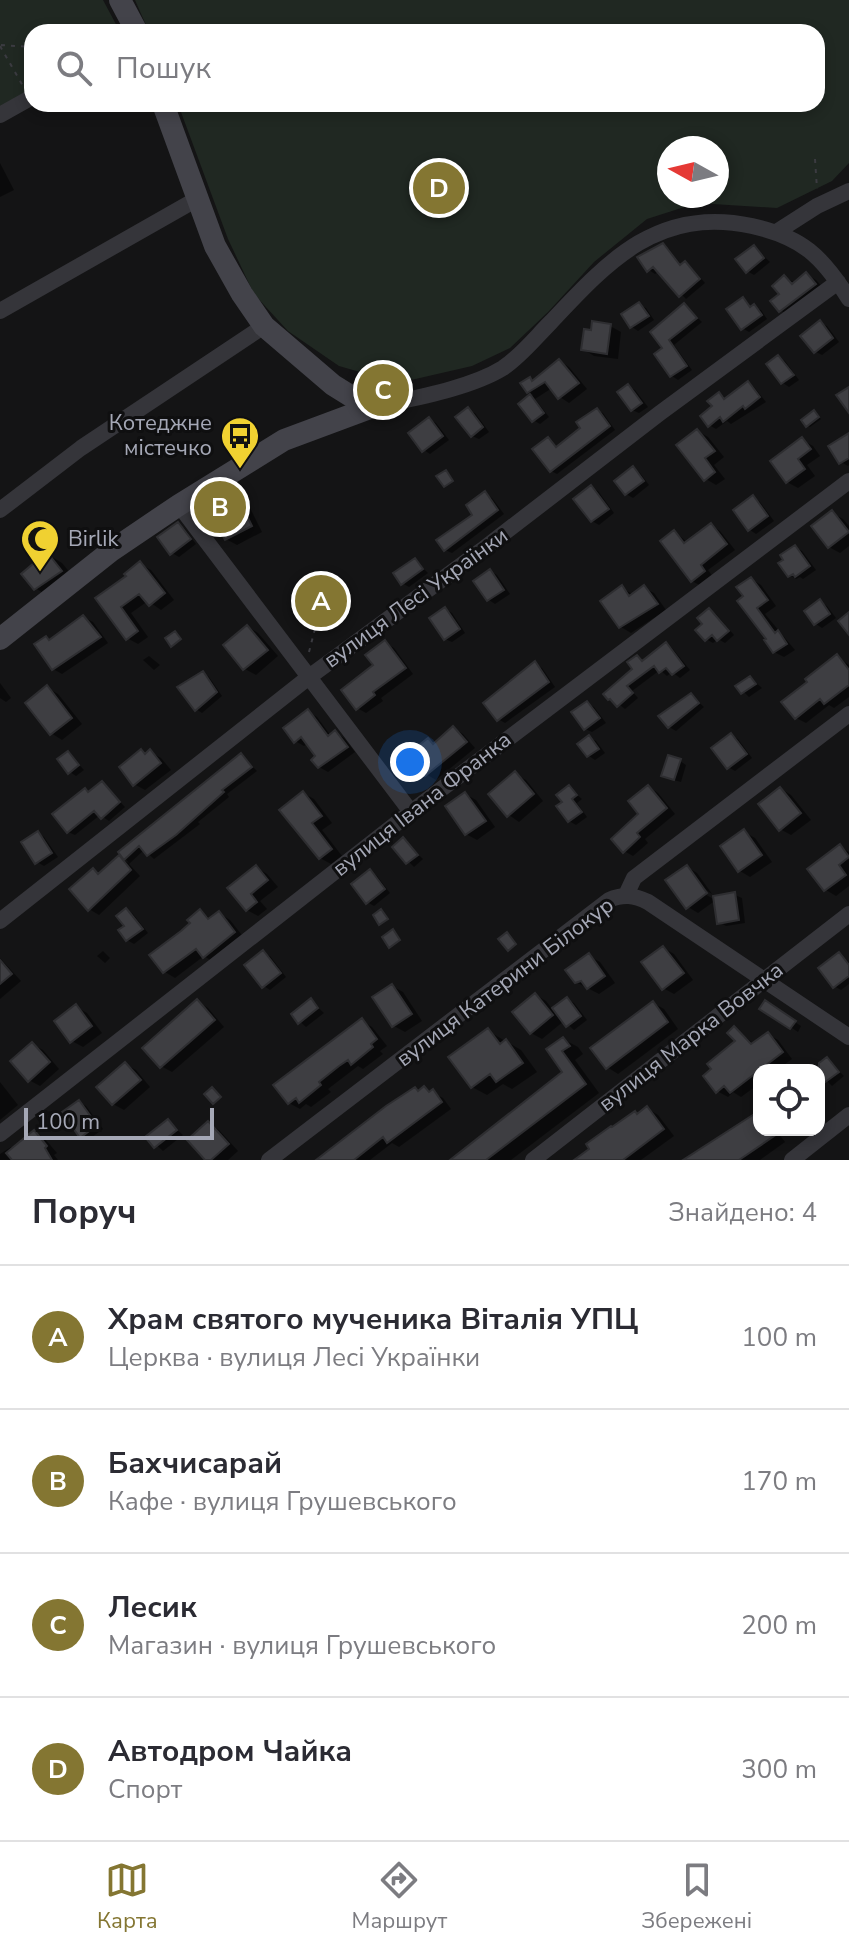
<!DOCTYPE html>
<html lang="uk">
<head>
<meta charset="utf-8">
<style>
	body { margin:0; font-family:"Nunito Sans",sans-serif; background:#f7f7f7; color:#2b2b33 }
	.controls { position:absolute; right:24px; bottom:24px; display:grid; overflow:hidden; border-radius:16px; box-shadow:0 4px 12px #0003 }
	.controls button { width:72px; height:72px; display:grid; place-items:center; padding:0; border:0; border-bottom:2px solid #e1e1e2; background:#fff; color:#2b2b33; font:40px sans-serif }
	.compass { position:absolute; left:657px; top:136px; width:72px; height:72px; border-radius:50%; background:#fff; box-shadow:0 4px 12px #0003; rotate:278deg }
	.scale { position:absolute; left:24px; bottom:20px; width:190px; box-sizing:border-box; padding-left:8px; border:4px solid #a5a8b6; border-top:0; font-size:22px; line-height:28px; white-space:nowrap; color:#a5a8b6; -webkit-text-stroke:6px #0f0f10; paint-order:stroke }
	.you { position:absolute; left:410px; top:762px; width:28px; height:28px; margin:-20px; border:6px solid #fff; border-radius:50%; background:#1a73e8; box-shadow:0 0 0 12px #1a73e833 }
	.badge { display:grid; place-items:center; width:52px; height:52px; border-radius:50%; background:#847632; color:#fff; font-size:26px; font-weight:700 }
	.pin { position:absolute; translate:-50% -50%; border:4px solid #fff; box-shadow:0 2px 8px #0006 }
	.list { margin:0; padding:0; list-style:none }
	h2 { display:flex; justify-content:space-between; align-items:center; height:104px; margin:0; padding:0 32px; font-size:34px }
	h2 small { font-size:26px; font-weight:400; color:#7c7c81 }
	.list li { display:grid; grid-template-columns:52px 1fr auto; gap:24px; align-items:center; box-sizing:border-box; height:144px; padding:0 32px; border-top:2px solid #e1e1e2 }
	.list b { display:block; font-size:30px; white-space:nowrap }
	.list p { margin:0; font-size:26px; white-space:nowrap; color:#7c7c81 }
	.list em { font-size:26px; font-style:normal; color:#7c7c81 }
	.icon { flex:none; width:44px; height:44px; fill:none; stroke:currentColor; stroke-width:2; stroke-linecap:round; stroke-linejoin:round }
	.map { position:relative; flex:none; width:849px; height:1160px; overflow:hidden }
	.search { position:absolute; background:#fff; box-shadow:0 4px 12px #0003; left:24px; right:24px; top:24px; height:88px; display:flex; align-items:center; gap:20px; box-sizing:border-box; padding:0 28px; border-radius:24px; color:#7c7c81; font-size:30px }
	.sheet { height:680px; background:#fff }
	nav { display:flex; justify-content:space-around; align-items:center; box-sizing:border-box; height:112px; border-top:2px solid #e1e1e2; background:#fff; font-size:22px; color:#7c7c81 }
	nav a { display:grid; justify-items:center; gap:4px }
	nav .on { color:#847632 }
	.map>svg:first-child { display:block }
</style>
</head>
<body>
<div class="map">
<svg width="849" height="1160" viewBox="0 0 849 1160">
	<rect width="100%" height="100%" fill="#141415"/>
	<path fill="#202822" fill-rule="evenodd" d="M0,0H103L118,28L117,32H32V90L0,107Z
		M135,0H849V163L832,181L777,208L697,203L647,219L594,262L548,312L510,348L472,366L398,383L339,366L288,331L254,294L228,239L178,104H817V32H149ZM669,148H717V196H669Z"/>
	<path fill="#0007" d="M0,163L14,190L0,197Z
		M663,246L669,249L682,266L685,263L691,267L705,283L686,299L659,271L655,274L649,270Z
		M754,247L770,262L754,275L747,271Z
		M806,274L816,280L826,291L791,316L780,310L785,277L795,283Z
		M743,300L752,308L761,310L767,319L749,332L742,328Z
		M639,305L646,308L654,320L638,331L632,327Z
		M685,306L702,322L674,345L692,370L678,380L672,376L657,355L665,349Z
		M820,323L827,326L839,342L822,355L816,352Z
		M610,326L621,332L618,359L594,356L583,349Z
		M779,357L785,361L799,380L789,387L783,383Z
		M560,361L569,367L587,389L569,403L560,397L552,388L535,399L549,417L540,424L533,420L521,404L533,395L528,392L530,379L534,382Z
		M748,383L754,387L766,402L731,424L727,421L716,429L709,425L719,394L726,398Z
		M396,386L403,390V394L385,398L372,391Z
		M628,386L635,390L648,407L639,413L632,410Z
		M468,410L475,413L489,432L479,439L472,436Z
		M597,410L603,413L615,430L557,474L551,471L548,439L558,448L583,429Z
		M816,414L821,419L810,427L808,426L803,420Z
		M429,419L436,423L449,440L430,454L424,450Z
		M697,431L708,437L724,457L714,465L725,479L716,485L706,479Z
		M802,440L813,446L820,456L807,465L815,476L798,488L787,482Z
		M849,441V465L848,466L841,462Z
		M633,469L640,473L649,485L633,498L626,494Z
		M591,487L598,491L614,513L599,525L592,521Z
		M485,494L492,498L504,514L452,553L445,550L475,515Z
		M237,497L248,504L262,532L237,545L226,539Z
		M753,498L760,502L774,521L756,534L750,530L736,511Z
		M832,513L843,519L849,526V546L840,553L829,547Z
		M178,525L185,529L196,544L179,557L172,553Z
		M711,525L720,531L735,550L708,570L713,577L701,586L692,581L675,532L688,543Z
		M795,547L802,551L816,570L803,579L800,577L796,579L790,575L786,560Z
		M47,554L62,563L76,580L50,597L35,588Z
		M415,560L428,573L409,587L402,583Z
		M140,564L151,570L174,600L161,610L148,601L131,613L148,637L138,644L127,638L98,598L128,576Z
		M490,571L497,575L510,594L495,604L489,600Z
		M751,579L761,585L776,606L765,614L795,650L784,657L774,652L746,597Z
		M622,588L634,595L644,588L654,593L666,610L631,633L621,627Z
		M333,595L339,599L334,617L310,609Z
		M820,602L827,606L836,618L822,628L816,624L807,611Z
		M445,609L452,613L465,633L452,642L445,639Z
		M709,611L716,614L734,635L725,643L718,639L713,643L706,639L705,624Z
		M83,617L93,622L108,643L62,674L53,669L46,638L52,641Z
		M248,627L258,633L278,656L256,675L245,669L225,645Z
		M385,643L394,648L413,674L381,698L383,701L366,713L357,708Z
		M666,644L672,648L690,670L680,678L672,672L667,676L660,670L632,691L638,698L625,709L606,694L635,669L637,657L644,661Z
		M149,656L160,665L154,670L143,660Z
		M837,657L849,665V697L834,708L829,705L806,723L796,718L810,682Z
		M535,664L542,668L555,687L505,723L498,719Z
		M203,673L209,677L222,696L202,713L196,709Z
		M751,678L762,688L749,697L738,686Z
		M0,683L11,698L6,702L0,698Z
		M47,688L58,694L82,724L62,740L51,733Z
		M691,695L704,707L676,731L669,727Z
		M587,703L594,707L606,723L592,732L585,729Z
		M308,712L317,717L331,736L336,733L344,738L355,752L328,772L319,767L318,757L308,743L304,746L295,741Z
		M454,728L463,734L475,748L436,780L426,774L428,740L435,744Z
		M731,735L738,739L752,758L735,771L728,767Z
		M590,738L596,741L605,753L595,760L589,756Z
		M141,751L147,754L150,752L161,758L171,770L145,790L134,784Z
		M68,753L84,770L76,776L70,772Z
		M242,756L257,771L227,794L229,797L198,822L200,824L154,859L144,850L129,864L140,876L99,915L89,909L93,871L100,875L119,858L129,863L120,853Z
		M680,761L686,765L681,782L670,779Z
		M515,774L526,780L543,801L519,822L509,815Z
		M102,783L125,807L109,821L100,815L75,835L68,832Z
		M649,787L658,793L675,814L645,839L648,843L633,856L624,851L641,814Z
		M569,788L582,799L577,803L587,817L576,825L569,821L564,802Z
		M781,789L791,795L811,820L791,835L780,829Z
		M303,793L314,799L332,823L322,830L342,856L331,864L320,858Z
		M465,794L476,800L495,827L477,840L466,834Z
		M744,832L755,838L772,862L750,877L740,871Z
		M38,833L44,837L58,857L44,866L37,862Z
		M403,840L423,859L414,867L394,847Z
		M840,847L849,852V886L836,896L826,890Z
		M256,867L267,874L278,887L260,901L267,909L258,916L247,910Z
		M687,867L697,873L712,894L700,886L698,890L715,900L735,895L742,898L745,923L726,926L719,922L716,900L698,913L688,907Z
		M370,872L377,876L390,893L374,906L367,902Z
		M127,910L133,914L148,933L134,944L127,940Z
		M200,912L212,919L219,913L230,920L245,939L215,963L204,956L175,978L165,972L182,932Z
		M664,948L674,954L693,980L674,994L663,988Z
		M103,951L110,958L105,963L97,956Z
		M263,953L270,956L286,977L270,990L264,986Z
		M839,955L849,962V984L841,990L834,986Z
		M589,956L600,962L615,983L599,994L576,982Z
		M0,958L21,981L0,999Z
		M392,986L403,992L422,1021L405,1032L394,1026L375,998Z
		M536,995L546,1001L553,1010L567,999L574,1003L587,1020L574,1030L564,1021L542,1039L531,1033Z
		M311,1001L324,1013L306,1027L293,1015Z
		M198,1002L208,1008L224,1027L172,1072L161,1066Z
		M653,1003L664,1009L678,1029L618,1074L607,1067Z
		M76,1007L87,1013L102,1033L83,1047L72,1041Z
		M772,1007L801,1026L798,1032L762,1008Z
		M362,1021L372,1027L387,1046L380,1051L383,1054L363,1069L358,1066L328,1089L331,1092L311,1107L306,1104L300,1109L289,1103Z
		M734,1028L754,1044L768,1034L778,1040L792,1059L777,1070H759V1084L741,1097L733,1092L728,1097L717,1091L738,1041Z
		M488,1031L521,1050L537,1072L512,1089L503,1084L487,1095L472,1087Z
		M563,1039L578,1047L583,1054L575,1060L599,1093L511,1160H451L565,1073L548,1050Z
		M32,1044L43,1050L59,1069L40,1086L29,1080Z
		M827,1059L844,1076L832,1086L815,1069Z
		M125,1064L136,1070L150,1087L124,1110L113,1104Z
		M0,1082L18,1105L0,1120Z
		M424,1088L443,1098L451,1109L399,1147L392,1143L370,1160H319Z
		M79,1102L86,1106L103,1129L88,1140L82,1136Z
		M648,1109L658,1115L674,1136L641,1160H586Z
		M168,1121L183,1135L163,1151L148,1137Z
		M209,1124L219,1130L238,1151L228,1160H208Z
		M759,1130H776L785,1142L760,1160H697Z
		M35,1132L45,1139L57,1153L54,1155L58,1160H0V1154L11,1147L14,1149Z"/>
	<path fill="#3e3e42" stroke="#2e2e31" stroke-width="2" d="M663,243L680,265L685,261L700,279L679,297L653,267L647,272L637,257Z
		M754,245L764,258L746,273L735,259Z
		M806,272L816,284L779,312L770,301L779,294L772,286L784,275L792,284Z
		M743,297L750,307L754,304L762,315L741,330L726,309Z
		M639,302L649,316L630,328L621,314Z
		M684,303L697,318L669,340L687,366L670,377L654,354L662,348L650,332Z
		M820,320L833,338L814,353L800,336Z
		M592,321L611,324L607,354L581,350L584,329L591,330Z
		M778,355L794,375L781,384L766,364Z
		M559,359L579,383L558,399L545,382L527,393L520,383L530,377L532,381Z
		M371,381L397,384L396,391L376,395L370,392Z
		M748,381L760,397L745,409L743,406L723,422L720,417L708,427L700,416L712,406L707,401L719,392L724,399Z
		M628,384L642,403L631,411L617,392Z
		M849,387V413L836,395Z
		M530,394L544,413L532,422L518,404Z
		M468,407L483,427L471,437L455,417Z
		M597,408L610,426L550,472L532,449L548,437L556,447L580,428L576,422Z
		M814,410L819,417L806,427L801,420Z
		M429,417L443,436L422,452L408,433Z
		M697,429L715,451L705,458L715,472L704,481L676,445Z
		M849,433V458L839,464L828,446Z
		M802,437L811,449L798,459L805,469L786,483L770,461Z
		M633,466L644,481L625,495L614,481Z
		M446,470L453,481L444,487L436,476Z
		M591,485L609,509L591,522L573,499Z
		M485,491L498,510L444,551L436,540L472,515L466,505Z
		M237,495L252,526L225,540L209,509Z
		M753,495L768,516L748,531L733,510Z
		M832,510L849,532L828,548L811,526Z
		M178,522L191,539L170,555L157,537Z
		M711,523L727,544L701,565L705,571L691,582L660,541L674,530L684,543Z
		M795,545L810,566L795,577L793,574L788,577L778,563L783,560L780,555Z
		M47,552L62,571L34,590L21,574Z
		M415,558L423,569L401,585L393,573Z
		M140,561L165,593L149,606L139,594L121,607L138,631L126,640L95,598L126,576L124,574Z
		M490,569L504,590L487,601L473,581Z
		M751,577L768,600L757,608L775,633L778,630L787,644L773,653L764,640L766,639L737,601L743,596L736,587Z
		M622,585L629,596L644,585L658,604L619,628L600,601Z
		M314,588L334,593L327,615L308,610Z
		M820,599L830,614L814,625L804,611Z
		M445,607L460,629L444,640L429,618Z
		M709,608L729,631L717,641L712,635L705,641L695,630L702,624L697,618Z
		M849,612V635L838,621Z
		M83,615L101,637L52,670L34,644L46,636L49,640Z
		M247,625L268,650L243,670L223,645Z
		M175,631L181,639L171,647L165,638Z
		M385,640L406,668L373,692L375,695L356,710L341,690L373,665L365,655Z
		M666,642L684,666L672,675L666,668L659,673L654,666L627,686L633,693L617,707L610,699L608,700L603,694L632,669L627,662L637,655L642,661Z
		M837,654L849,670V685L824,704L820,699L795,719L781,702L807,682L805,679Z
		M535,661L549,682L497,721L483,703Z
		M203,671L217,692L195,711L177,687Z
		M750,676L756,684L741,694L735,686Z
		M47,685L72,718L50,735L25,703Z
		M691,693L699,703L668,728L658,716Z
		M587,701L600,718L584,730L571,712Z
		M308,709L328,736L335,730L348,747L318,768L311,760L315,756L301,737L294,743L283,728Z
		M453,726L467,742L425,776L407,755L428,738L433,744Z
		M731,733L747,754L727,769L711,748Z
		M589,735L599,749L587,757L577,744Z
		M141,749L145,754L150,749L161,763L133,786L119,767Z
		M68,751L79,765L68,774L57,759Z
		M241,753L252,767L222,790L224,792L176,835L147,856L139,846L124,860L118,852Z
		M668,755L681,759L674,780L661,776Z
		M515,771L534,794L507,817L488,794Z
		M102,781L120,802L101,819L94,811L67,833L52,814L85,788L88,792Z
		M569,785L577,795L572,799L582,812L568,822L556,806L562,802L556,795Z
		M648,785L667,808L637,833L640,837L623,853L611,839L638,814L628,801Z
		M780,787L801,813L779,831L758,804Z
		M303,791L322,816L312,823L332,849L319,859L279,810Z
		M465,792L486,821L465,835L445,806Z
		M744,829L762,855L738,872L720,846Z
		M38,831L52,853L35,864L21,842Z
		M403,837L418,855L406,864L392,847Z
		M840,844L849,857L839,865L846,875L824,891L807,869Z
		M119,855L131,870L88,911L69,889L93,868L98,874Z
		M256,865L268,880L251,894L257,902L246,911L227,888Z
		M687,865L707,893L686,909L665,880Z
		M370,869L385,889L366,904L351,884Z
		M735,892L739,920L717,924L713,896Z
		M126,908L143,929L126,941L118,930L124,926L116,916Z
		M200,909L208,919L219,911L235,932L203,958L196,949L163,973L149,955L181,931L190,923L187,920Z
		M381,909L388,919L379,925L373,915Z
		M393,929L400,940L389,948L382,937Z
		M507,932L516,944L508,951L498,939Z
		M663,946L684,973L662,990L641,962Z
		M263,950L281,973L262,988L244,965Z
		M839,952L849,965V976L833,988L818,968Z
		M589,953L605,976L587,989L581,981L575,983L565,970Z
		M0,960L12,974L0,984Z
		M392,984L412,1014L392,1027L372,997Z
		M535,993L553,1015L530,1034L512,1012Z
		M567,997L581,1016L566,1027L552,1008Z
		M311,998L318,1008L298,1024L291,1014Z
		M197,999L215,1020L160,1068L142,1048Z
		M765,1000L796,1021L790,1029L759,1009Z
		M653,1001L668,1022L606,1069L590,1048Z
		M76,1004L92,1026L70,1043L54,1021Z
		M362,1018L377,1039L371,1044L373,1047L351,1065L348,1060L339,1066L319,1082L321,1085L299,1103L296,1098L288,1104L273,1085Z
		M734,1026L751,1044L768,1032L783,1052L730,1093L724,1086L716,1093L703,1076L711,1069L707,1064L735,1041L727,1033Z
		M488,1028L500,1044L506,1039L523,1063L496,1082L490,1074L471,1088L448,1057Z
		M563,1037L570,1046L562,1051L586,1084L486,1160H450L562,1072L546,1049Z
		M32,1042L50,1062L28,1082L10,1061Z
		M827,1057L839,1072L824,1083L819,1077V1063Z
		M125,1062L141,1080L112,1105L96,1087Z
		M424,1086L429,1092L433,1089L442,1102L387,1143L383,1137L354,1160H316L386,1106L415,1087L418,1091Z
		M212,1087L221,1097L213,1104L204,1094Z
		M79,1100L97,1125L80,1138L62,1112Z
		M647,1106L664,1129L623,1160H574L589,1149L586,1144L611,1126L612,1127L635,1111L637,1114Z
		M759,1111V1130H783L739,1160H683Z
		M168,1119L177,1130L154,1148L145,1137Z
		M208,1121L229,1144L211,1160H205L187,1140Z
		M34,1130L47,1146L45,1148L52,1160H12L6,1153Z"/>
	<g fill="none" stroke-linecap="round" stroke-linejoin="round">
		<path stroke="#3b3b41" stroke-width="2" stroke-dasharray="4 6" stroke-linecap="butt" d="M1,45L32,47
			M0,46L23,86
			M815,159L817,189
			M309,652L319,613"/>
		<path stroke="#35353a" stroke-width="16" d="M0,115L32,97
			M778,231L817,206L849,191
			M0,311L197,199
			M370,408C409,399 469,389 503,368C521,356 536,337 551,322C609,260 659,206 752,226C802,237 822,256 849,299
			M179,505L411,812
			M0,510L81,448L264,326
			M626,895L634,878L849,714
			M0,921L309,677L482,550L660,413L838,282
			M0,1134L411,812L849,481
			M269,1160L609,900C623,894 634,895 648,902L849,1037
			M533,1160L849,914
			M792,1160L849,1115"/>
		<path stroke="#43434a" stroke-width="22" d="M120,0L137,32
			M163,104L215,246L242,294L264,326L333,385L370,408
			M0,639L111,551L179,505L284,440L370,408"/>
	</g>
	<defs>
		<symbol id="bus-pin" viewBox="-11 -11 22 30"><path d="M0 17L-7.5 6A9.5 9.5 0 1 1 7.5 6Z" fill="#f0d131" stroke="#0f0f10"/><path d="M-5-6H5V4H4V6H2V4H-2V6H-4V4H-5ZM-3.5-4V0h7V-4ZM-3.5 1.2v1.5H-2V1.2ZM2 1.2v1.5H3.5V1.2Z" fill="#111"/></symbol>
		<symbol id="mosque-pin" viewBox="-11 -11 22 30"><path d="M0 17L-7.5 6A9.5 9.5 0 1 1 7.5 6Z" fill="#f0d131" stroke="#0f0f10"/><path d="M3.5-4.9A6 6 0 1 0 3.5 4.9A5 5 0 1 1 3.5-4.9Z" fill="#111"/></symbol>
	</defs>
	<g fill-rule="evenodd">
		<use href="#bus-pin" x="218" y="414" width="44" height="60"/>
		<use href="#mosque-pin" x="18" y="517" width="44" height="60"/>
	</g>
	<g text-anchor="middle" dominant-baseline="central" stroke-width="6" stroke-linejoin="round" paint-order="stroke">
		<g font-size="22" fill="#a5a8b6" stroke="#0f0f10" text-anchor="end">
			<text x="212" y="423">Котеджне<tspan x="212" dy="25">містечко</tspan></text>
			<text x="68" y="539" text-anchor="start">Birlik</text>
		</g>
		<g font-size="22" fill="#a5a8b6" stroke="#0f0f10">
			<text transform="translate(416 598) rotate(-36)">вулиця Лесі Українки</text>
			<text transform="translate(422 804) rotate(-38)">вулиця Івана Франка</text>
			<text transform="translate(505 982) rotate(-37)">вулиця Катерини Білокур</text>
			<text transform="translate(691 1037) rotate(-38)">вулиця Марка Вовчка</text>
		</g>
	</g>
</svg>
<div class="controls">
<button><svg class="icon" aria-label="locate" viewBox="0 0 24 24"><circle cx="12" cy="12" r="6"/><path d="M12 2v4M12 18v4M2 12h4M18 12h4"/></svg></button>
</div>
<svg class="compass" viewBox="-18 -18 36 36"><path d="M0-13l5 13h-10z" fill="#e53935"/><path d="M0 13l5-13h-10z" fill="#7c7c81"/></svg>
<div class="scale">100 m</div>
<div class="you"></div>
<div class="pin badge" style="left:321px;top:601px">A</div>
<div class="pin badge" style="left:220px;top:507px">B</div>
<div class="pin badge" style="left:383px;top:390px">C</div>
<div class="pin badge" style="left:439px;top:188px">D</div>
<div class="search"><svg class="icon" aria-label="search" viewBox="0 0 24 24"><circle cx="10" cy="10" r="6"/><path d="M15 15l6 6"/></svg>Пошук</div>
</div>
<section class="sheet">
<h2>Поруч<small>Знайдено: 4</small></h2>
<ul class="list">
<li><span class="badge">A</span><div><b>Храм святого мученика Віталія УПЦ</b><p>Церква · вулиця Лесі Українки</p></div><em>100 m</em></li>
<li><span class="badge">B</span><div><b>Бахчисарай</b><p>Кафе · вулиця Грушевського</p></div><em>170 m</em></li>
<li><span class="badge">C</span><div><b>Лесик</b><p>Магазин · вулиця Грушевського</p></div><em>200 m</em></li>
<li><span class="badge">D</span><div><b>Автодром Чайка</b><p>Спорт</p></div><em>300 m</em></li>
</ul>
</section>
<nav>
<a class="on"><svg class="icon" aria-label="map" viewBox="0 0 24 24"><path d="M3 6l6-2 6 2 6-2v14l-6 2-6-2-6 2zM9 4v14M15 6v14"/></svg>Карта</a>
<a><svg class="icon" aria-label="directions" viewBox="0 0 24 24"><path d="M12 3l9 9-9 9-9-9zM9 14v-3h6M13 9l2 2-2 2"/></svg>Маршрут</a>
<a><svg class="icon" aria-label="saved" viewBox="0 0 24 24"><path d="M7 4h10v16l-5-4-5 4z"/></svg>Збережені</a>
</nav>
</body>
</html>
